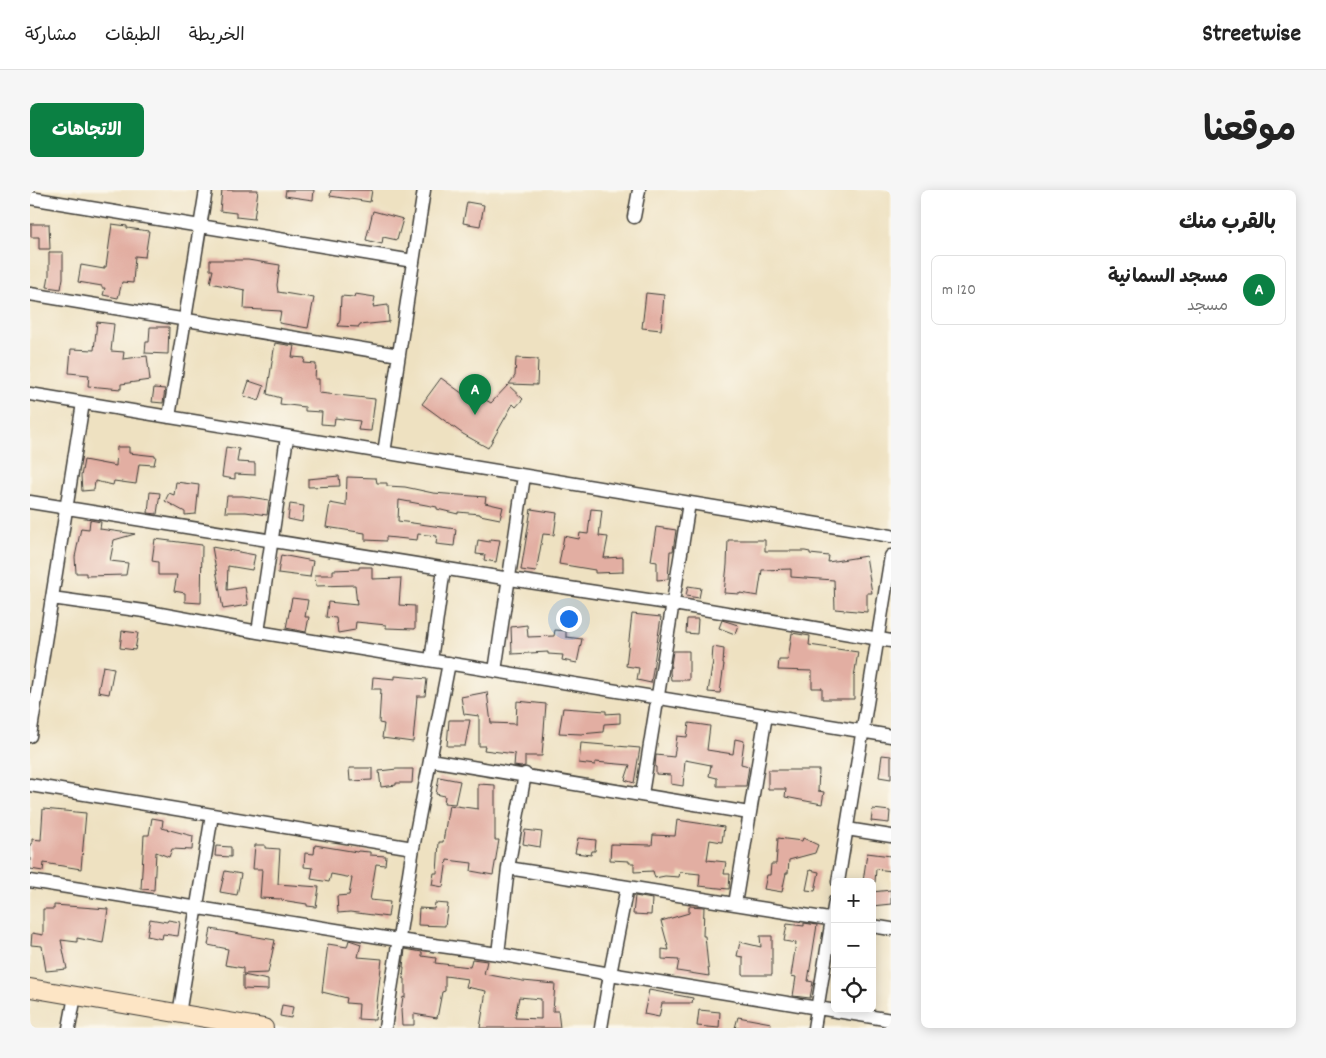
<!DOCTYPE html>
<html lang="ar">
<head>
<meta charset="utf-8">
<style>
	body { margin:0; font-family:Dekko,"Playpen Sans Arabic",sans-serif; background:#f6f6f6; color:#222; direction:rtl }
	.controls { position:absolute; right:15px; bottom:15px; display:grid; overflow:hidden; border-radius:8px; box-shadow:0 2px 12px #0003 }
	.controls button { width:45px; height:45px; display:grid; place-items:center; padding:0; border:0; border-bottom:1px solid #e0e0e0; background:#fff; color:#222; font:25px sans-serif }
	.you { position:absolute; left:538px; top:428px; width:18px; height:18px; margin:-12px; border:4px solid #fff; border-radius:50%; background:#1a73e8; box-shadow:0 0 0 8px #1a73e833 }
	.badge { display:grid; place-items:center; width:32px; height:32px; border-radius:50%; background:#0b8043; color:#fff; font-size:16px; font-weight:700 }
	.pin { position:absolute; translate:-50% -41px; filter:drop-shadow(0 1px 2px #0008) }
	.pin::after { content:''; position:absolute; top:26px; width:18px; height:15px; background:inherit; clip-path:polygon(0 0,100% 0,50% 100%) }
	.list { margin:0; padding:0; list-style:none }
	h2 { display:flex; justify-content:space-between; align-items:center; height:65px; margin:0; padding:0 20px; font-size:21px }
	h2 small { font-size:16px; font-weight:400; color:#767676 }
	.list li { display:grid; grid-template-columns:32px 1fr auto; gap:15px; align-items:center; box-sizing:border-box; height:70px; margin:0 10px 10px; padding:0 10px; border:1px solid #e0e0e0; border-radius:8px }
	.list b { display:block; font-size:19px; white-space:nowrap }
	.list p { margin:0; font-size:16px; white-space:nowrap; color:#767676 }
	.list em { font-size:16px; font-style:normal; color:#767676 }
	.icon { flex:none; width:28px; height:28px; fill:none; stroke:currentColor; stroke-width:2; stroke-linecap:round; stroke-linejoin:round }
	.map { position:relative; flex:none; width:861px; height:838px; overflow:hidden; direction:ltr; border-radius:8px }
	header { display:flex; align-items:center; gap:30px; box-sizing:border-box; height:70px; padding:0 25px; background:#fff; border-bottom:1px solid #e0e0e0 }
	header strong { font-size:24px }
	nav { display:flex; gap:28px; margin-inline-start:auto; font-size:18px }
	.intro { display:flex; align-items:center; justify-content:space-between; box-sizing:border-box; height:120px; padding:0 30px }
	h1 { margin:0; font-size:35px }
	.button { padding:12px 22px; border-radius:8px; background:#0b8043; color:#fff; font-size:18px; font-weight:700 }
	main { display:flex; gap:30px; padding:0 30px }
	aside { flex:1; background:#fff; border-radius:8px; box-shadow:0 2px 12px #0003 }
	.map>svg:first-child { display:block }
</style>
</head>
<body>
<header>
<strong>Streetwise</strong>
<nav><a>الخريطة</a><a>الطبقات</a><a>مشاركة</a></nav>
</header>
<div class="intro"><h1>موقعنا</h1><a class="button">الاتجاهات</a></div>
<main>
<aside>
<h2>بالقرب منك<small></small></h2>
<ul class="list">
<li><span class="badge">A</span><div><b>مسجد السمانية</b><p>مسجد</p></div><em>120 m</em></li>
</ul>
</aside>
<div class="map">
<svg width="861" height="838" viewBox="0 0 861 838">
	<rect width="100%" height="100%" fill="#fbf7ec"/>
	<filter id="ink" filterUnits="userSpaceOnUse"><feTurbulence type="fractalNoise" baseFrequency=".02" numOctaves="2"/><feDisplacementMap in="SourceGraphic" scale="10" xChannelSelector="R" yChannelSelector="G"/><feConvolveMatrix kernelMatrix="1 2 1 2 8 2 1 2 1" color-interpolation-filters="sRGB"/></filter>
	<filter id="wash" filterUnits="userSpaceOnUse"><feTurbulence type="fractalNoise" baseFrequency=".0096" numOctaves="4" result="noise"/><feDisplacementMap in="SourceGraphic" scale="20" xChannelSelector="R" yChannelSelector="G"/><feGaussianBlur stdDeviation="1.12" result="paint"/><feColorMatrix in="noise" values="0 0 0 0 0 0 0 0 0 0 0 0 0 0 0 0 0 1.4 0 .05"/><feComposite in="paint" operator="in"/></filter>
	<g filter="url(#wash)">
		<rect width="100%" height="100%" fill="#eee1c1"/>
		<g id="blocks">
			<path fill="#e2aea2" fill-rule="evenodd" d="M192,0H228L224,29L206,27V23L190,21Z
				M256,0H284L283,10L255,6Z
				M301,0H342L340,12L300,6Z
				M437,12L454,15L450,36L433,33Z
				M343,21L373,29L367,50L353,47L352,54L336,50Z
				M1,34H19L20,59H9V47H1Z
				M82,34L97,36V38L119,41L115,67L105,66L103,93L92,92L88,108L73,105L75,98H72V96L48,92L51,75L74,79V77H76Z
				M19,62H33V88L31,99L17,97L19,85Z
				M180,70H218L250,75L247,95L248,102L284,108L278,138L249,133L251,121L214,119L215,100L180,93L183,80H180Z
				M616,103L634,105L631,140L612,138Z
				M325,104L345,107L343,117L358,115L359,132L329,135V137L308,136L310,129L311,106L324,107Z
				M67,132L84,134L81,161L94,162L93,169L117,166L120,190L91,194V199L58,196L59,185L39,183L41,159L64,160Z
				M120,137H139L138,164L115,163L116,152H119Z
				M245,153L264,156L262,167L275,168L274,173L286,174L285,189H289V203L345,209L341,241L328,240L330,231L305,228L304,235L291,234L292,222L275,221V217L250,214L251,208L237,204Z
				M486,168L508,169L507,195L479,194L485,186Z
				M411,188L440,209L444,203L461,213L478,195L493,209L486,217L483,214L458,258L433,244L392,214Z
				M219,191L234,196L229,211L214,206Z
				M124,198L135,199L133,213L122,212Z
				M87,257H99V263L126,266L124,275L109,274L106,294L84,291L83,295L65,291L64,300L52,301L51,286L54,270L86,276Z
				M196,257L209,259L207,272L225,273V285L205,284V289L192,287Z
				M309,286L310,296L278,297V289Z
				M317,287L346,288L347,293H357V296L375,297L403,303L456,307L455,313L473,317L470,329L450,325V324L428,322V324L407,319V317L369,310L368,331L426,339L424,356L406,354L407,346L388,344L387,350L356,347V351L335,350V343L296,337L300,313L316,316Z
				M146,292L169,295L166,324L155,325V322L135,311L139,303L144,305Z
				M120,302L130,303L127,324L118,323Z
				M197,306H213L239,310L237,325L216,322H195Z
				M260,314L274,316L272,332L258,329Z
				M501,319L527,323L524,345L513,344L506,382L491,380Z
				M561,319L572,320L569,346L578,347L574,368L593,367V382L565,383V380L529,374L534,346L549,349L550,343L558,344Z
				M60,330L71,332L70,339L105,344L84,350L80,371L98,373L96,385L56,386V383H46L45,367L51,338L59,339Z
				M626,337L646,340L643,361H640L638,389L627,390V372L621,371Z
				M125,349L172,355L171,413L155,412V403L144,401L147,385H128V372L122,371Z
				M460,349L470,350L466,372L454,370L455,365L446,364L448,350L460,352Z
				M698,350H735V361H775L780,362V364L799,366L798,372L836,366L842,403H837V422L805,419L804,390L761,387V379L732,380L728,406L710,403V404L694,403L697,375Z
				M182,357L225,365L222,380L198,376L197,400L215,397L218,415L193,419Z
				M251,365L283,371L280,387L248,383Z
				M329,377H342V389L371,388L369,415L385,416V439L356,438V435L326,432L325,440L308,443L306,428L296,427L298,412L327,415L325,395L286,396L285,385H303V380L329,379Z
				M658,396L671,398L669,408L656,406Z
				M262,408L278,410L275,427H279L276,442L256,438Z
				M602,424L631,427L621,493L607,490L609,478L596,476Z
				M657,429H668L667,444L656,443Z
				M692,430L708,435L705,444L689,438Z
				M497,435L498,447L524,446L525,440L536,441V447L552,449L547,473L532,470L533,465L518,464V462L482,464L481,437Z
				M92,441L108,443L105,460L90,458Z
				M762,443L780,446L779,455L828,462L824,487V509H792V498H782V481L748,480L749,470H758Z
				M683,457L694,459L693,474H694L690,503L678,502L683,471H682Z
				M643,461H659V490H641L640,482Z
				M73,476L84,478L79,504L68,502Z
				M365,486L397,489L395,506H387L383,552L352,548L354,534L349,533L351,499H342L343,487L365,489Z
				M457,502L461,533L486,534L487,511L516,514L512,566H495V576L491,577L484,576L485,564L454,560L455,556H449V526L434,524L431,507Z
				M533,518L576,521V524L590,523V533L574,534L573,542L551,544L529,543Z
				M419,530H440L435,556H417Z
				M659,533L680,536L677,560L703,564L705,549L714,551L711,574L719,576L716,596H687V588L679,586L681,575L655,570L653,596L641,594V585L626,584V577H625L626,565L644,567L647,546L657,547Z
				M551,553L610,558L604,593L595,590L600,575L565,572V575L549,573Z
				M852,565L861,566V589L849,587Z
				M319,578H342V590L320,591Z
				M367,579H383L382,593H366V595L351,597L349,581Z
				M738,580H789L788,601L794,602L792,614L755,607L756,599H738Z
				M409,587L430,591L425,614L414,613L415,606L406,604Z
				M448,594L465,595V650H469L463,685L441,681L442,673L417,670L413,697L402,695L404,683H407L409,652H413L419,615L448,619Z
				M13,619L56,623L51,679L14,673L13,681L0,679V654H2V649L11,650Z
				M843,619L860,621L859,633L841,631Z
				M122,628L133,630L132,638L163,646L162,660L142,659L139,667L126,662L124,700L111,699L114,645H119Z
				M647,630L694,637L692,652L680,650L677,670L696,672L694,684H700L699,699L669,696L670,684L650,682L649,687L635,686L625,688L623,681L604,682V673H599V671L580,670L581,654L622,655L623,645L645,646Z
				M495,640L512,642L510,657L493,654Z
				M548,648L566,650L565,661H562L561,665L545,663Z
				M748,648L772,651L773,648L788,655L785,663L759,670L758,683H756L752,702L734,699L737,685H740L741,674H746Z
				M225,655H235V658L250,659L248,694L289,697L286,717L277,716V714L251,710V709L230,708L232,679H223Z
				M285,655L327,662L328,661L340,662V665L356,666L355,675L346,674L340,710L360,712L358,727L320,722L308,723L307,706L319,705L322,688L301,684L299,692L281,689L283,678L274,677L275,663L284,664Z
				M186,656L201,657V667L185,666Z
				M837,663L861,666V681L846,679L845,692H833Z
				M780,680L789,682L785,701L776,700Z
				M195,681L211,684L207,705L190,702Z
				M861,700V714L842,716V702Z
				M605,706L622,709L621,725L603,724Z
				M405,713L418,714L415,736L388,735L389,718L404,719Z
				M24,715L78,719L73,753L47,748V752L31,750L37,779L16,781L12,756L1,755L2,743L13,745V719H24Z
				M659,716L674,717L673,746H675L679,786L647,781L649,770L632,769V759L639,760L631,731L659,723Z
				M120,729L137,732L138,730L150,732L148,746L133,744L132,749L117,746Z
				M774,733L787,735L778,791L783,792L780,808L763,806L766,787L761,786L766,753L754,751L757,734L774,736Z
				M181,739L245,750L238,783L213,784V778L195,775L198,759L178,755Z
				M730,746H742V785H713V767L707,766L710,752L731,757Z
				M319,750L331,754L328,767L352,769L345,830L328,829L329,814L316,813L317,808L292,802L298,754L317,757Z
				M375,759L392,762V766L406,768L405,773L440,777L442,769L457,771L454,784L493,791L525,794L523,821H528L530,838H450L456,801L436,797L438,789L415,786V801L412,802L407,828L384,824V835H372L371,820L373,807L375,808V789L373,788L374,777H373ZM489,807L511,809V829L485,828Z
				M213,785L238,790V800L213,799Z
				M619,800L663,808L662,813H632L629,827L614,824Z
				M252,815L263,817L261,828L250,826Z
				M669,820L690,822L689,838L667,836Z
				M708,827L741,833L740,838H705Z"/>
		</g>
	</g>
	<g filter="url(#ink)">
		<use href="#blocks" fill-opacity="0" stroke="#3c3a35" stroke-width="1"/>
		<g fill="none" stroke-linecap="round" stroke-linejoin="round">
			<defs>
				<path id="street" d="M0,8L383,71
					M604,27L609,0
					M0,104L369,165
					M0,204L861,346
					M139,227L176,0
					M354,263L394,0
					M0,312L480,389L644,414L861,451
					M22,408L114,421L228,442L861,546
					M228,442L257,247
					M401,470L414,379
					M465,481L494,286
					M0,546L53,213
					M400,570L719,623
					M0,595L383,658
					M612,604L659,313
					M817,639L861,646
					M478,678L805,730
					M0,691L368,750L468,764L580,784L861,830
					M808,692L861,366
					M705,714L736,525
					M842,736L861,739
					M468,764L478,678L495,584
					M149,824L182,625
					M39,838L45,806
					M355,838L383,658L419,473
					M571,838L580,784L597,697
					M784,838L805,711"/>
				<path id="secondary" d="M0,798L234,838"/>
			</defs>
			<use href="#street" stroke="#3c3a35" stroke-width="15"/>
			<use href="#secondary" stroke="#3c3a35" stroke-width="20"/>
			<use href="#street" stroke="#fff" stroke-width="12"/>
			<use href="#secondary" stroke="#fde5c5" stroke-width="18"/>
		</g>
	</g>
</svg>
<div class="controls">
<button>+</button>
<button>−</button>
<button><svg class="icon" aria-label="locate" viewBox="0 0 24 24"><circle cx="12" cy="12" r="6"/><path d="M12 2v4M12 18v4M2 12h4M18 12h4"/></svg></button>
</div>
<div class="you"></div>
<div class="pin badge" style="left:445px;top:225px">A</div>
</div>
</main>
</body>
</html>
